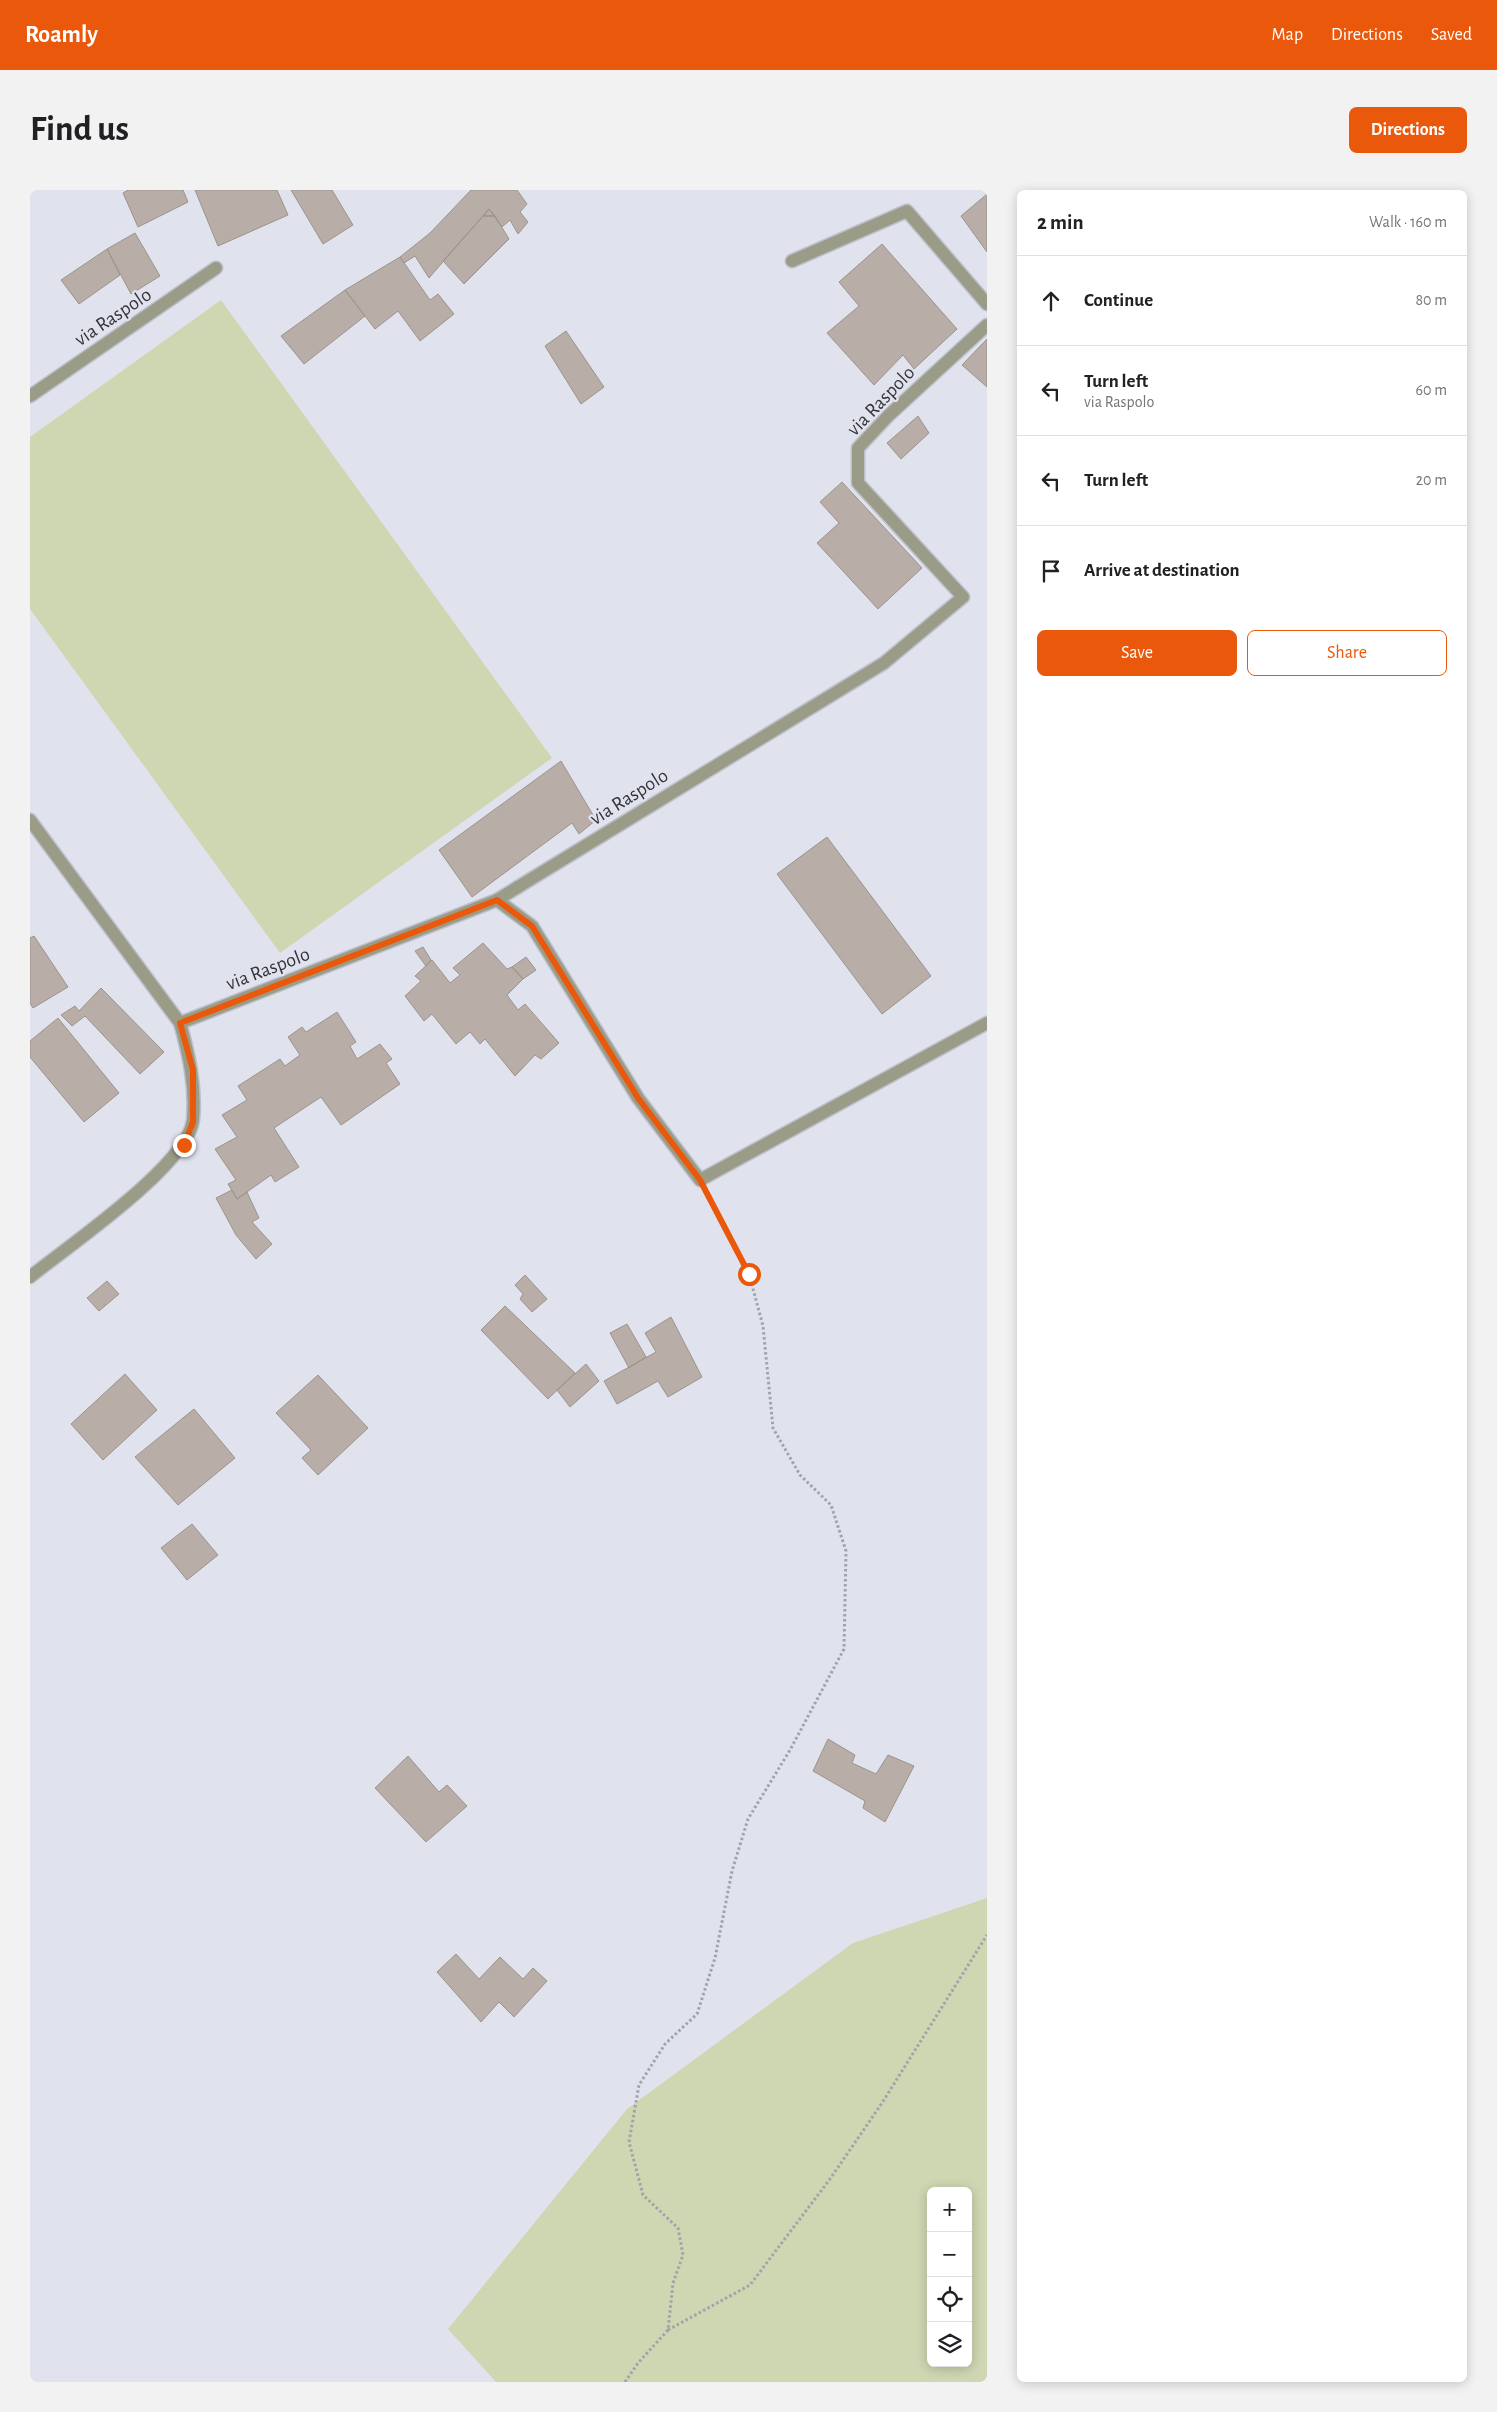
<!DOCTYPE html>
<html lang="en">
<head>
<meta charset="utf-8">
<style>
	body { margin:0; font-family:"Alegreya Sans",sans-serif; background:#f2f2f2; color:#202124 }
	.controls { position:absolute; right:15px; bottom:15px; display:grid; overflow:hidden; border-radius:8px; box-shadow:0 2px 12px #0003 }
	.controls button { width:45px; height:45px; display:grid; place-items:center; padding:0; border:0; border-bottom:1px solid #e0e0e0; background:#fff; color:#202124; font:25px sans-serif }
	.stop { position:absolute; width:15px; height:15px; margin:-11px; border:4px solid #ea580c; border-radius:50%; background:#fff }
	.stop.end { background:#ea580c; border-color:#fff; box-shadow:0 1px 5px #0008 }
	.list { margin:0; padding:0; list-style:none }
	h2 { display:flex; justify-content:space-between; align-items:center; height:65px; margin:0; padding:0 20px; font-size:21px }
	h2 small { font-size:16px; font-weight:400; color:#757577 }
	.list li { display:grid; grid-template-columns:32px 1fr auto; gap:15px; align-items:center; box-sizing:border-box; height:90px; padding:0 20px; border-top:1px solid #e0e0e0 }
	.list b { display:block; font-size:19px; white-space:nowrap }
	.list p { margin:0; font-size:16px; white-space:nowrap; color:#757577 }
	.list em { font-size:16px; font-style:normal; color:#757577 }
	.actions { display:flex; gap:10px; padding:15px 20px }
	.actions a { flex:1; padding:11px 0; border:1px solid #ea580c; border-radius:8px; text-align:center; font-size:18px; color:#ea580c }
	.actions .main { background:#ea580c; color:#fff }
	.icon { flex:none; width:28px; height:28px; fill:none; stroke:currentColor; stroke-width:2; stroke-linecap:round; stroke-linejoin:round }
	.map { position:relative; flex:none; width:957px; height:2192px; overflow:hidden; border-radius:8px }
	header { display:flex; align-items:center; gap:30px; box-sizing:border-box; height:70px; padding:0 25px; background:#ea580c; color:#fff }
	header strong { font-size:24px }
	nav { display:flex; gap:28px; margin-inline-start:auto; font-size:18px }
	.intro { display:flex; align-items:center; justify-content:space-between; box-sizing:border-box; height:120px; padding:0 30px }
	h1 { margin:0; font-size:35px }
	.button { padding:12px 22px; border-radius:8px; background:#ea580c; color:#fff; font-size:18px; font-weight:700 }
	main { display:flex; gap:30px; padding:0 30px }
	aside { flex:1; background:#fff; border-radius:8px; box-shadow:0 2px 12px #0003 }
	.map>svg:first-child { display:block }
</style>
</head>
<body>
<header>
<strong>Roamly</strong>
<nav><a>Map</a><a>Directions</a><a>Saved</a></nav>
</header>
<div class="intro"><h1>Find us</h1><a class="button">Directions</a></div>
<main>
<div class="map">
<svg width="957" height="2192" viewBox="0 0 957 2192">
	<rect width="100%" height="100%" fill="#e0e3ee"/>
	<path fill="#ced6b2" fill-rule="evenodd" d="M191,110L522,568L250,763L0,419V247Z
		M957,1708V2192H466L418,2139L597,1919L823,1753ZM901,2001H938V2173H901Z"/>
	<path fill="#b8ada7" stroke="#9d938d" d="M98,0H153L158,12L108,37L93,3Z
		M165,0H247L258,25L188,56Z
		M261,0H302L323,35L293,54Z
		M441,0H487L497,14L490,22L498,32L488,44L480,30L472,37L459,19L399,88L385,66L374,73L370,67L400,43Z
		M957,4V62L931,26Z
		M459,19L465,26H453Z
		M453,26H465L479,49L434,94L413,71Z
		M105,43L130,86L101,104L77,59Z
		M852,54L927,139L884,179L873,165L844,195L797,143L829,116L809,92Z
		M77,59L90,85L49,114L31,90Z
		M370,67L400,110L408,104L424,124L390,151L368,121L345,139L315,100Z
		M315,100L335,126L274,174L251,146Z
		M536,141L574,197L551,214L515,156Z
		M957,149V197L932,175Z
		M888,226L899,243L871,269L857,253Z
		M812,292L892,378L848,419L787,353L809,333L790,312Z
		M531,571L566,630L549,644L542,633L442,707L409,660Z
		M797,647L901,786L852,824L747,684Z
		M4,746L38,797L3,818L0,813V748Z
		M453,753L477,779L482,777L493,789L477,805L488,820L495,814L529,853L511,869L505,865L485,886L455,849L450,854L440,842L426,854L402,824L394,831L375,806L391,791L385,786L402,770L420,793L430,785L423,778Z
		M393,757L401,770L396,776L385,761Z
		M496,767L506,780L493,789L482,777Z
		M71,798L134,862L110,884L55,826L42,836L31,825L45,816L49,821Z
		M307,822L326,852L320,856L327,869L350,854L362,869L356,873L370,894L311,935L291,907L244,938L269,977L245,992L241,985L207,1009L198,994L206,990L185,959L207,947L192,925L217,910L208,896L250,869L255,876L270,865L258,847L272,837L276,842Z
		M28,828L89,903L54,932L0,867V851Z
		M202,1000L207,1009L217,1002L229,1028L222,1032L242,1054L226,1069L206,1045L186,1008Z
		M495,1085L517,1109L502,1122L490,1109L493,1104L485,1095Z
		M77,1091L89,1104L69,1121L57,1108Z
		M475,1116L545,1183L518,1209L451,1140Z
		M641,1127L672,1187L638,1207L628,1191L587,1214L574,1191L626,1162L615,1143Z
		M597,1134L616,1167L599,1178L580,1143Z
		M556,1174L569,1191L540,1217L527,1200Z
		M95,1184L127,1220L73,1270L41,1234Z
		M288,1185L338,1238L288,1285L272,1268L281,1260L246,1223Z
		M164,1219L205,1268L148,1315L105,1267Z
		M162,1334L188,1365L157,1390L131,1358Z
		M798,1549L825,1565L822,1573L846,1584L858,1565L884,1576L855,1632L833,1618L835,1611L783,1581Z
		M378,1566L409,1602L417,1595L437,1616L396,1652L345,1598Z
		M426,1764L449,1789L470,1767L493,1789L503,1778L517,1791L484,1827L469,1812L451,1832L407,1782Z"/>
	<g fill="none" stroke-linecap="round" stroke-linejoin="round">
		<defs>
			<path id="service" d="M488,697L854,473L933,407L828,293V258L858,226L957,135
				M467,710L502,736L608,908L670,990L957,833"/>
			<path id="minor" d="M762,71L877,21L957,114
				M0,206L186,78
				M0,630L150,833L467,710L488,697
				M0,1087C37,1057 158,975 163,930C166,896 159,865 150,833"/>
		</defs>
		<use href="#service" stroke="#bdc0ca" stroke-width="15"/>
		<use href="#minor" stroke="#bdc0ca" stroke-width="15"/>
		<path stroke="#a1a3ac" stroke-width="3" stroke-dasharray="2.5 2.5" stroke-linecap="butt" d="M638,2140L720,2095L800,1989L852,1913L957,1745
			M595,2192L608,2173L638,2140L643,2093L653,2065L648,2038L613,2005L599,1952L609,1895L635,1854L667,1824L685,1768L702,1681L718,1629L760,1560L814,1459L816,1361L801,1315L770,1285L743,1238L733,1136L719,1084L682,1013"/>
		<use href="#service" stroke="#9b9c88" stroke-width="12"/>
		<use href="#minor" stroke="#9b9c88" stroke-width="12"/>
	</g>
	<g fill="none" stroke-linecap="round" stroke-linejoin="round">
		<path stroke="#ea580c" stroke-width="6" d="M154,955L163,932V880L150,833L467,710L502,736L608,908L670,990L719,1084"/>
	</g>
	<g text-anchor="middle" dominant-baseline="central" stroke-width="4.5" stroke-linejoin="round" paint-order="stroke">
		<g font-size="20" fill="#333338" stroke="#e0e3ee">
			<text transform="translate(83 127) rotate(-34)">via Raspolo</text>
			<text transform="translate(851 211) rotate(-46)">via Raspolo</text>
			<text transform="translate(599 607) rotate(-32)">via Raspolo</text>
			<text transform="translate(238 779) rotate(-21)">via Raspolo</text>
		</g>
	</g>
</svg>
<div class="controls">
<button>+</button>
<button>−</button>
<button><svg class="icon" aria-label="locate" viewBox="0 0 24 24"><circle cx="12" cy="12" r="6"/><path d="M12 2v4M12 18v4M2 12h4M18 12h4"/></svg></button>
<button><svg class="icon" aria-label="layers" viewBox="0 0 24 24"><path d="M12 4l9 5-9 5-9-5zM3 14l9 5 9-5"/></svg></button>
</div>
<div class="stop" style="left:719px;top:1084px"></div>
<div class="stop end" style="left:154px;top:955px"></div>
</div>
<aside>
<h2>2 min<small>Walk · 160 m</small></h2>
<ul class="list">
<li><svg class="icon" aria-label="ahead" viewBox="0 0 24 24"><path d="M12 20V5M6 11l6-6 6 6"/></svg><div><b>Continue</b></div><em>80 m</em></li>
<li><svg class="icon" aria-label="left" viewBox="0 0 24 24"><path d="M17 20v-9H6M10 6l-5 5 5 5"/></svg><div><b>Turn left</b><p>via Raspolo</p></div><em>60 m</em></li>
<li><svg class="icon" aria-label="left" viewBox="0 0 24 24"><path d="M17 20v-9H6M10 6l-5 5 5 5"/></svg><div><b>Turn left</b></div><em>20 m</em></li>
<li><svg class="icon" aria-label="arrive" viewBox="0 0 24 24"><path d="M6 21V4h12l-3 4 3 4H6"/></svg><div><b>Arrive at destination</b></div></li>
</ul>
<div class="actions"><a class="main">Save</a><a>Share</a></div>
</aside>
</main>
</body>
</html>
